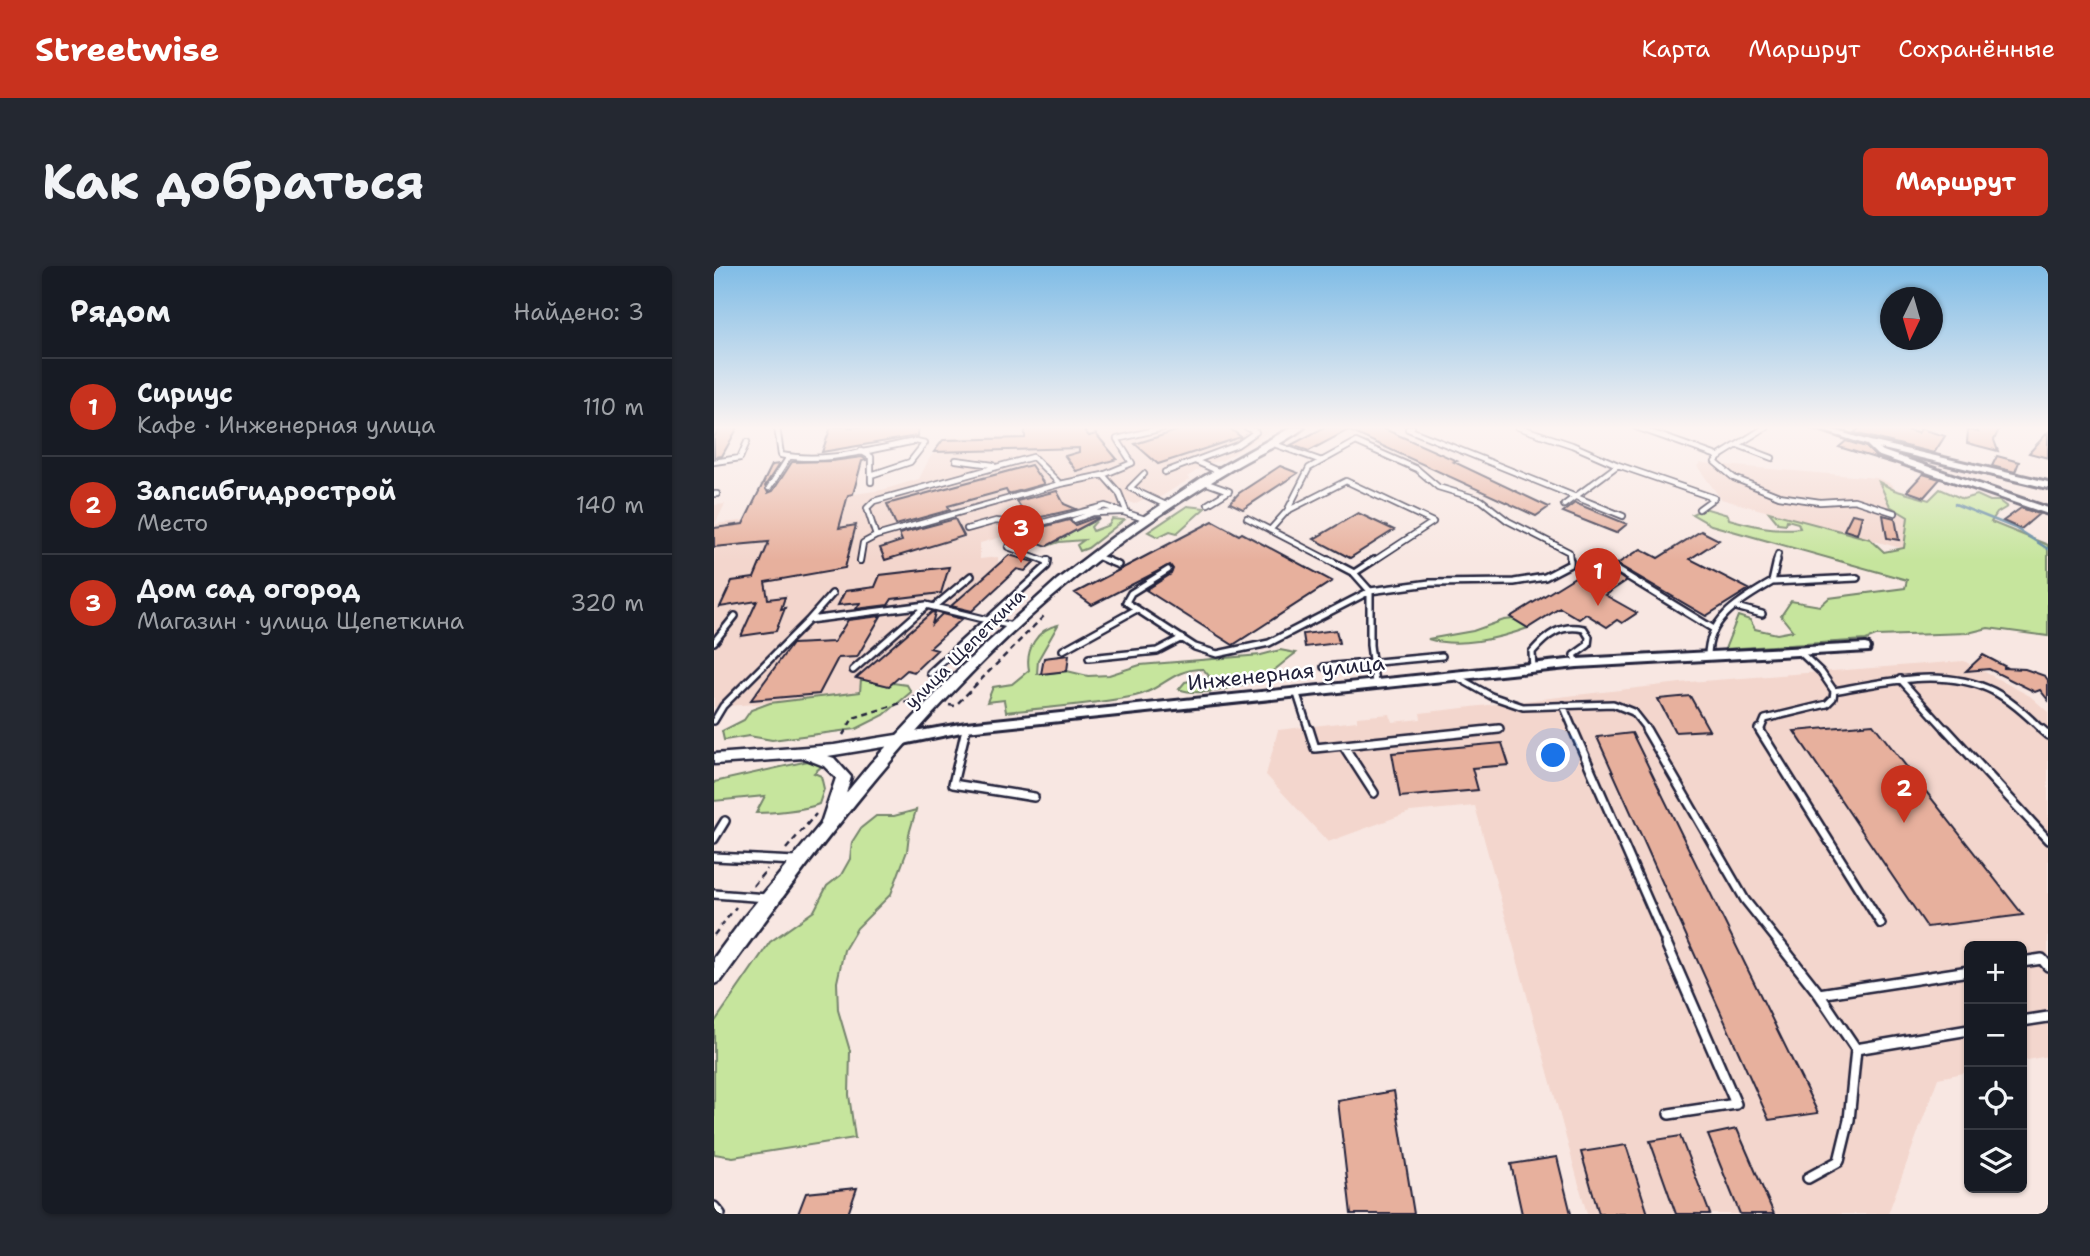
<!DOCTYPE html>
<html lang="ru">
<head>
<meta charset="utf-8">
<style>
	body { margin:0; font-family:"Shantell Sans",sans-serif; background:#242831; color:#f1f3f6 }
	.controls { position:absolute; right:21px; bottom:21px; display:grid; overflow:hidden; border-radius:10px; box-shadow:0 2px 5px #0004 }
	.controls button { width:63px; height:63px; display:grid; place-items:center; padding:0; border:0; border-bottom:2px solid #363941; background:#171b24; color:#f1f3f6; font:35px sans-serif }
	.compass { position:absolute; left:1166px; top:21px; width:63px; height:63px; border-radius:50%; background:#171b24; box-shadow:0 2px 5px #0004; rotate:185deg }
	.you { position:absolute; left:840px; top:490px; width:24px; height:24px; margin:-18px; border:5px solid #fff; border-radius:50%; background:#1a73e8; box-shadow:0 0 0 10px #1a73e833 }
	.badge { display:grid; place-items:center; width:46px; height:46px; border-radius:50%; background:#c8321e; color:#fff; font-size:23px; font-weight:700 }
	.pin { position:absolute; translate:-50% -58px; filter:drop-shadow(0 2px 4px #0008) }
	.pin::after { content:''; position:absolute; top:37px; width:24px; height:21px; background:inherit; clip-path:polygon(0 0,100% 0,50% 100%) }
	.list { margin:0; padding:0; list-style:none }
	h2 { display:flex; justify-content:space-between; align-items:center; height:91px; margin:0; padding:0 28px; font-size:30px }
	h2 small { font-size:23px; font-weight:400; color:#9ea1a6 }
	.list li { display:grid; grid-template-columns:46px 1fr auto; gap:21px; align-items:center; box-sizing:border-box; height:98px; padding:0 28px; border-top:2px solid #363941 }
	.list b { display:block; font-size:26px; white-space:nowrap }
	.list p { margin:0; font-size:23px; white-space:nowrap; color:#9ea1a6 }
	.list em { font-size:23px; font-style:normal; color:#9ea1a6 }
	.icon { flex:none; width:38px; height:38px; fill:none; stroke:currentColor; stroke-width:2; stroke-linecap:round; stroke-linejoin:round }
	.map { position:relative; flex:none; width:1334px; height:948px; overflow:hidden; border-radius:10px }
	header { display:flex; align-items:center; gap:42px; box-sizing:border-box; height:98px; padding:0 35px; background:#c8321e; color:#fff }
	header strong { font-size:33px }
	nav { display:flex; gap:38px; margin-inline-start:auto; font-size:24px }
	.intro { display:flex; align-items:center; justify-content:space-between; box-sizing:border-box; height:168px; padding:0 42px }
	h1 { margin:0; font-size:49px }
	.button { padding:18px 32px; border-radius:10px; background:#c8321e; color:#fff; font-size:24px; font-weight:700 }
	main { display:flex; gap:42px; padding:0 42px }
	aside { flex:1; background:#171b24; border-radius:10px; box-shadow:0 2px 5px #0004 }
	.map>svg:first-child { display:block }
</style>
</head>
<body>
<header>
<strong>Streetwise</strong>
<nav><a>Карта</a><a>Маршрут</a><a>Сохранённые</a></nav>
</header>
<div class="intro"><h1>Как добраться</h1><a class="button">Маршрут</a></div>
<main>
<aside>
<h2>Рядом<small>Найдено: 3</small></h2>
<ul class="list">
<li><span class="badge">1</span><div><b>Сириус</b><p>Кафе · Инженерная улица</p></div><em>110 m</em></li>
<li><span class="badge">2</span><div><b>Запсибгидрострой</b><p>Место</p></div><em>140 m</em></li>
<li><span class="badge">3</span><div><b>Дом сад огород</b><p>Магазин · улица Щепеткина</p></div><em>320 m</em></li>
</ul>
</aside>
<div class="map">
<svg width="1334" height="948" viewBox="0 0 1334 948">
	<rect width="100%" height="100%" fill="#f8e7e2"/>
	<filter id="ink" filterUnits="userSpaceOnUse"><feTurbulence type="fractalNoise" baseFrequency=".0143" numOctaves="2"/><feDisplacementMap in="SourceGraphic" scale="14" xChannelSelector="R" yChannelSelector="G"/><feConvolveMatrix kernelMatrix="1 2 1 2 8 2 1 2 1" color-interpolation-filters="sRGB"/></filter>
	<g filter="url(#ink)">
		<path fill="#f3d6cd" d="M393,161H551L558,164L509,194L493,198L473,211L476,213L443,233L436,230L420,238L414,235L397,244L375,246L351,253L333,264L325,261L266,277V293L284,291V298L295,289L314,293L163,429L0,441V239L11,238L1,258L110,245L113,232L168,224L205,213L215,193L233,171L329,168Z
			M987,197L1163,212L1179,219L1182,240L1194,251L1190,283L1007,233L983,200Z
			M1250,395L1316,430L1334,446V790L1308,795V680H1255V806L1224,812L1174,948H873L761,540L696,546L614,576L552,509L564,464L643,455V451L676,448L678,456L707,453L706,447L975,416Z"/>
		<path fill="#c6e59d" stroke="#74846c" stroke-width="2" d="M1165,216L1180,224L1215,234L1226,223L1249,233L1263,229L1276,235H1285L1293,241L1283,247L1277,256L1334,279V370L1274,362L1254,367L1162,370L1152,374L1011,383L1024,350L1036,354L1041,363L1063,368L1079,365L1067,350L1077,335L1106,340L1115,332L1191,322L1193,314L997,259L978,248L990,242L1014,249L1015,253C1040,260 1060,265 1086,262L1084,257L1073,254L1072,258L1064,257L1055,246L1156,273L1170,286L1190,282L1194,251L1176,240Z
			M473,240L491,242L463,267L456,265L444,271L434,266Z
			M385,252L377,261L379,265L395,259L398,253L410,254L374,282L366,285L363,279L370,274L345,276L333,280Z
			M800,353L814,362C784,373 744,382 714,373L759,365L790,354Z
			M344,359L324,394L323,408L353,405L374,410L395,409L426,399L547,389L566,384L582,387C573,393 565,401 556,407C535,420 487,432 465,423L471,416L496,411L489,403C457,403 449,424 421,430C379,439 334,441 292,446L290,434L273,436L279,421L298,418L315,404C311,384 323,363 344,359Z
			M147,413L175,420L179,417L193,419L197,426L170,449L142,463L58,474L35,470L10,474L8,465L30,454L37,444L56,437L146,426Z
			M94,495L108,500L100,507L107,510L110,523L105,538C91,544 57,547 42,547L51,530L0,535V516Z
			M202,544L195,568L193,585L177,628L143,662L130,684L123,716L124,744L136,785L135,829L141,872L19,891L0,888V757L56,676L100,645L113,620L127,609L136,593L138,576L147,562L162,550H180Z"/>
		<g fill="none" stroke-linecap="round" stroke-linejoin="round">
			<path stroke="#5b859f" stroke-width="2.5" d="M1194,161L1199,167
				M1241,238L1301,262L1334,283"/>
		</g>
		<path fill="#e7b09d" stroke="#22223b" stroke-width="2" d="M6,161H24L8,190L0,191V171Z
			M117,161H204L203,170L108,186Z
			M311,161H367L375,170L382,168L403,193L362,205L351,190L365,186V182L220,186L229,174L311,172Z
			M475,161H514L527,171L444,198L421,178Z
			M611,161H666L743,195L740,196L835,241L822,250L634,164L595,185L577,179Z
			M1147,161H1179L1204,167L1207,163L1231,170L1220,187L1140,167Z
			M1262,161H1286L1280,174L1284,185L1253,177L1254,164L1264,166Z
			M1334,166V192L1315,187Z
			M1132,175L1152,181L1162,191L1181,198L1125,181Z
			M1283,190L1305,196L1301,206L1278,200Z
			M148,191L152,194L148,195L139,228L134,229L125,262L142,259L131,302L51,316L54,333L71,331L67,343L71,342L62,365L27,370L43,335L6,341L18,315L40,312L55,276L0,281V262L29,258L58,199L65,198L51,220L54,227L59,225L78,196L118,195Z
			M317,199L330,218L294,228L292,224L234,240L236,244L182,259L173,238Z
			M566,200L584,207L529,243L516,237L525,227Z
			M1209,208L1226,213L1210,231L1193,225Z
			M343,225L350,238L362,243L314,254L303,235Z
			M861,237L913,258L902,267L849,246Z
			M1307,242L1325,248L1307,263L1289,255Z
			M644,247L680,264L636,292L600,273Z
			M1138,248L1148,250L1143,268L1130,264Z
			M1169,249L1181,252L1185,274L1173,272Z
			M380,252H385L333,280L302,268L355,254L361,259Z
			M241,253L250,270L171,294L166,282L188,275L185,268Z
			M499,255L525,269L528,267L618,315L519,379L432,324L457,308L459,303L456,299L378,339L361,327Z
			M987,265L1005,274L976,293L1035,323L992,350L903,298L927,283L944,292Z
			M295,289L320,296L311,305L303,303L258,345L237,340Z
			M882,298L895,303L912,315L891,329L923,347L908,357L903,354L893,361L872,348L865,353L846,342L814,362L796,351Z
			M235,301L227,327L178,333L174,339L142,343L146,337L124,339L131,325L161,321L166,309Z
			M218,346L221,347L218,358L228,348L248,353L216,382L223,384L200,406L193,404L175,420L142,412Z
			M167,350L143,391L124,392L105,428L37,434L78,378L120,376L134,354Z
			M622,364L625,377L591,381L589,368Z
			M355,389L353,405L327,408L330,392Z
			M1269,389L1294,402H1289L1311,403L1331,410L1334,414V434L1326,424L1321,426L1275,403L1252,405Z
			M976,430L995,464L961,466L944,433Z
			M1159,458L1309,649L1213,661L1080,465Z
			M918,467L1104,847L1055,854L883,471Z
			M788,477L795,499L758,502L764,524L686,531L678,487Z
			M680,825L700,948H637L624,835Z
			M1023,863L1060,948H1026L994,869Z
			M966,870L996,948H962L936,875Z
			M912,879L934,948H885L867,886Z
			M843,891L857,948H808L797,898Z
			M143,922L134,948H84L92,927Z"/>
		<g fill="none" stroke-linecap="round" stroke-linejoin="round">
			<defs>
				<path id="service-far3" d="M63,161L67,189C112,198 158,183 202,175L211,177L196,196L157,209
					M698,161L694,163L909,250
					M804,161L858,179L904,199L850,239
					M922,161L1006,191
					M1052,161L1007,189L1001,196L1020,212L1065,230L1106,236L1140,234L1181,247
					M557,177L608,195
					M1024,179L1058,192
					M147,185L157,191V216
					M242,194L279,199
					M481,195L506,206
					M0,196L26,192L33,176
					M904,199L1000,232L985,243
					M451,206L523,179L542,166L532,161
					M430,208L416,222L452,239
					M389,209L405,227L413,247
					M490,216L515,225L494,238
					M55,222L75,191
					M0,228H3
					M573,245L595,202L642,176L703,203L724,221L767,234L794,255L855,286L856,296
					M533,252L618,296
					M360,254L379,247L408,246
					M253,263L282,255L319,259L391,240L431,253
					M556,264L573,245L632,215L719,256L658,296
					M162,270L346,218L389,209L418,197L403,173L453,161
					M294,281L334,296
					M382,290L396,296
					M146,295L149,277L162,270L153,242L160,235L319,191L346,218
					M1062,296L1064,288"/>
				<path id="service-far2" d="M392,294L404,299
					M615,294L640,307L656,325V379L661,417
					M900,302L998,362
					M454,304L417,327L412,336L481,381L503,388L555,377L656,325L716,317L800,316L831,311L856,298V294
					M640,307L660,294
					M1058,316L1143,312
					M220,341L257,310
					M1022,341L1048,348
					M95,354L118,328
					M0,376L21,350
					M349,384L423,343
					M1087,387L1107,406L1120,425
					M994,390C994,351 1028,334 1058,316L1063,294
					M375,392L443,385L468,372
					M610,401L728,390
					M819,402L818,386C833,369 846,358 870,363L875,371L874,379L860,389L863,397
					M139,404L211,341
					M216,407L333,300L334,294
					M743,411L777,430L809,441L899,438L919,446L934,465
					M1186,413L1233,465
					M1120,425C1170,416 1230,401 1279,425C1298,435 1314,450 1329,465
					M583,428L595,465
					M849,439L860,465
					M0,455L9,440L95,354L212,339L298,360
					M251,465L252,461
					M769,465L785,463
					M1046,465L1051,453L1113,438L1119,432L1120,425"/>
				<path id="service-far1" d="M252,463L239,518L320,531
					M595,463L601,482L785,463
					M859,463L953,678
					M932,463L1031,634L1066,678
					M1045,463L1167,658
					M1232,463L1334,574
					M1327,463L1334,469
					M629,479L660,527
					M0,573L11,555
					M0,591L82,595
					M0,628L53,632"/>
				<path id="service" d="M952,677L1022,838L955,848
					M1065,677L1105,728L1142,783L1135,854L1125,895L1094,912
					M1308,696L1328,693L1334,700
					M1105,728L1255,705
					M1308,755L1334,751
					M1142,783L1255,764
					M0,941L6,948"/>
				<path id="minor" d="M1098,161H1110L1156,175L1334,216V222L1165,182L1169,185L1334,242V248L1163,189L1153,179Z
					M1151,378L1155,379L1156,382L1155,385L863,401L252,465L189,478L183,473L189,468L252,457L863,393Z"/>
				<path id="tertiary" d="M189,468L194,469L196,473L194,477L114,490L120,492L137,511L123,557L120,561L115,563L110,561L107,557L122,512L110,500L90,492L0,498V488L120,479Z"/>
				<path id="secondary" d="M578,161H591C571,177 544,188 522,201C473,230 426,261 381,296C233,411 116,564 7,715L0,718V692L31,650L156,498L247,401L343,314L399,271L489,211Z"/>
			</defs>
			<use href="#service-far3" stroke="#22223b" stroke-width="8"/>
			<use href="#service-far2" stroke="#22223b" stroke-width="10"/>
			<use href="#service-far1" stroke="#22223b" stroke-width="12"/>
			<use href="#service" stroke="#22223b" stroke-width="14"/>
			<use href="#minor" stroke="#22223b" stroke-width="6"/>
			<use href="#tertiary" stroke="#22223b" stroke-width="5"/>
			<use href="#secondary" stroke="#22223b" stroke-width="5"/>
			<path stroke="#22223b" stroke-width="2.5" stroke-dasharray="6 4.5" stroke-linecap="butt" d="M197,434L215,417
				M235,439L241,440L330,350
				M129,469L139,452L197,434L204,435
				M72,583L102,548
				M39,620L53,603
				M0,669L22,641"/>
			<use href="#service-far3" stroke="#fff" stroke-width="4.5"/>
			<use href="#service-far2" stroke="#fff" stroke-width="5"/>
			<use href="#service-far1" stroke="#fff" stroke-width="7"/>
			<use href="#service" stroke="#fff" stroke-width="9"/>
			<use href="#minor" fill="#fff" fill-rule="evenodd"/>
			<use href="#tertiary" fill="#fff" fill-rule="evenodd"/>
			<use href="#secondary" fill="#fff" fill-rule="evenodd"/>
		</g>
	</g>
	<linearGradient id="sky" x2="0" y2="1"><stop stop-color="#7fbce6"/><stop offset="0.55" stop-color="#fcf4f2"/><stop offset="1" stop-color="#fcf4f2" stop-opacity="0"/></linearGradient>
	<rect width="1334" height="294" fill="url(#sky)"/>
	<g text-anchor="middle" dominant-baseline="central" stroke-width="5" stroke-linejoin="round" paint-order="stroke">
		<g font-size="18" fill="#22223b" stroke="#fff">
			<text transform="translate(251 383) rotate(-45)">улица Щепеткина</text>
		</g>
		<g font-size="21" fill="#22223b" stroke="#fff">
			<text transform="translate(572 407) rotate(-6)">Инженерная улица</text>
		</g>
	</g>
</svg>
<div class="controls">
<button>+</button>
<button>−</button>
<button><svg class="icon" aria-label="locate" viewBox="0 0 24 24"><circle cx="12" cy="12" r="6"/><path d="M12 2v4M12 18v4M2 12h4M18 12h4"/></svg></button>
<button><svg class="icon" aria-label="layers" viewBox="0 0 24 24"><path d="M12 4l9 5-9 5-9-5zM3 14l9 5 9-5"/></svg></button>
</div>
<svg class="compass" viewBox="-18 -18 36 36"><path d="M0-13l5 13h-10z" fill="#e53935"/><path d="M0 13l5-13h-10z" fill="#9ea1a6"/></svg>
<div class="you"></div>
<div class="pin badge" style="left:884px;top:340px">1</div>
<div class="pin badge" style="left:1190px;top:557px">2</div>
<div class="pin badge" style="left:307px;top:297px">3</div>
</div>
</main>
</body>
</html>
